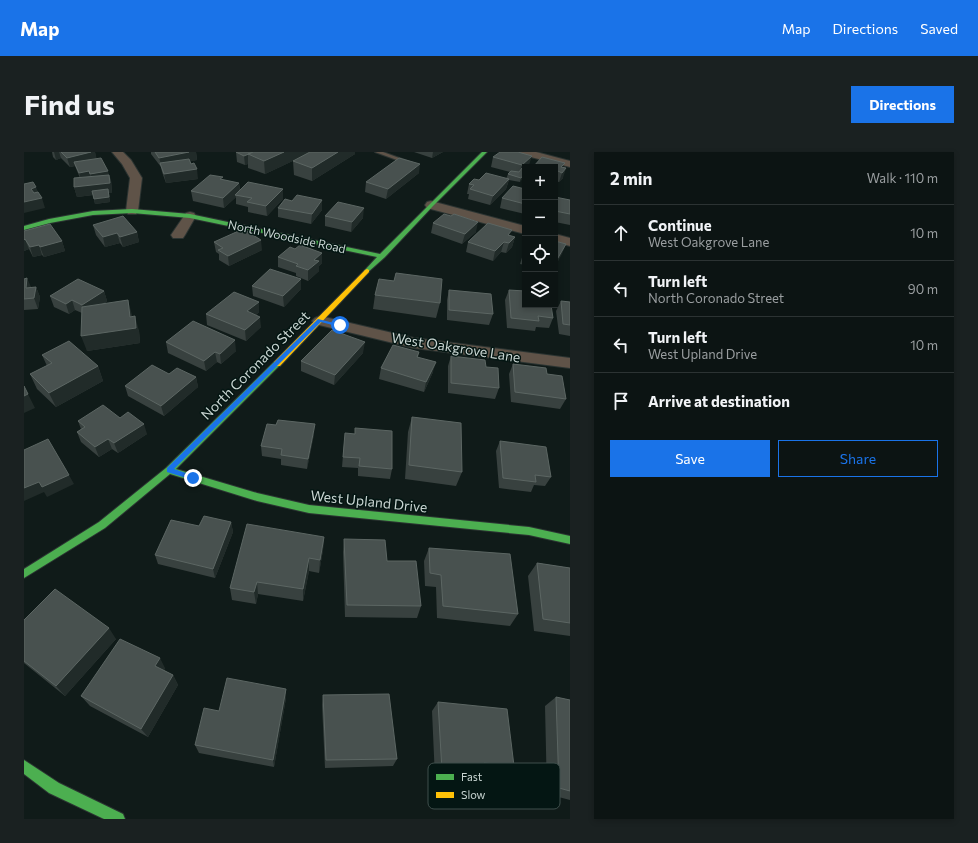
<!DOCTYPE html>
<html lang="en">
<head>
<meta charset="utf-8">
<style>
	body { margin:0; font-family:Commissioner,sans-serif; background:#1a2121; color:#f1f3f6 }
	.controls { position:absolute; right:12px; top:12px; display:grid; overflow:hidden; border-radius:0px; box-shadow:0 2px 6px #0003 }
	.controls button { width:36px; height:36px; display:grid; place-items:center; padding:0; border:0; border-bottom:1px solid #2c3333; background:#0c1413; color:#f1f3f6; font:20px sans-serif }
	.stop { position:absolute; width:12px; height:12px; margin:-9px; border:3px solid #1a73e8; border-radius:50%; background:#fff }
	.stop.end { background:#1a73e8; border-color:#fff; box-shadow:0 1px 4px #0008 }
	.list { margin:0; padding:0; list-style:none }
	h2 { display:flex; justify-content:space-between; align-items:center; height:52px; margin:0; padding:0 16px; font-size:17px }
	h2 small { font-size:13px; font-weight:400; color:#9a9ea0 }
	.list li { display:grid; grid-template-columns:26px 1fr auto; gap:12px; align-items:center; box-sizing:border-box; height:56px; padding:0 16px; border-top:1px solid #2c3333 }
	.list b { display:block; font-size:15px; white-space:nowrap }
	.list p { margin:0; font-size:13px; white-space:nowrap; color:#9a9ea0 }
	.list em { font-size:13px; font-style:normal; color:#9a9ea0 }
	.actions { display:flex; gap:8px; padding:12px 16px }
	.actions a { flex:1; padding:9px 0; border:1px solid #1a73e8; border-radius:0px; text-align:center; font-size:14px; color:#1a73e8 }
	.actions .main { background:#1a73e8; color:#fff }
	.icon { flex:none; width:22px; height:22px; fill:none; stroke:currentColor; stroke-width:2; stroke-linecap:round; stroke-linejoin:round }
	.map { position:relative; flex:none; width:546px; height:667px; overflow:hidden; border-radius:0px }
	header { display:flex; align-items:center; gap:24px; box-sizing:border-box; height:56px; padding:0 20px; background:#1a73e8; color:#fff }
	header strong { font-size:19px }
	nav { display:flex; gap:22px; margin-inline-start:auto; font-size:14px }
	.intro { display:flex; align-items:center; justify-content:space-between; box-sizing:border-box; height:96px; padding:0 24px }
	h1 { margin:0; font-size:28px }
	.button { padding:10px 18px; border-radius:0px; background:#1a73e8; color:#fff; font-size:14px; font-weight:700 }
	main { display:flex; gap:24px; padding:0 24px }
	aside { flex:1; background:#0c1413; border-radius:0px; box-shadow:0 2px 6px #0003 }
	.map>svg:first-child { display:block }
</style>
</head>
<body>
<header>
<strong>Map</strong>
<nav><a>Map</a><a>Directions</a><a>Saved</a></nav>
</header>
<div class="intro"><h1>Find us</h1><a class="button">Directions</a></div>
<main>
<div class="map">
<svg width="546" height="667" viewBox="0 0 546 667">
	<rect width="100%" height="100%" fill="#101b19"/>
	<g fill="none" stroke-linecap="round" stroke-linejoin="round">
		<defs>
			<path id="lane" d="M351,0H359L389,11L384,12Z"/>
			<path id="street" d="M88,0H99L107,8L118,26L114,59L112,62H104L102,59L106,26L98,12Z
				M494,0H512L546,9V15L495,2Z
				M407,49L501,74V82L403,56L401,53L403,50Z
				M166,60L170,61L172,64L161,83L159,86H149L147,83L160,64L162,61Z
				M531,82L546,86V94L531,90Z
				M296,164L390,186L546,206V216L390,196L291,172L288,169L291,166Z"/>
			<path id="fast" d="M458,0H463L409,54L361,105L343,121L340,119L353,105L166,66L108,61L69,63L26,71L0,78V74L25,67L69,59L108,57L166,62L356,102Z
				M250,210H253L257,212L152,317L233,341L285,353L505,375L546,384V392L505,383L285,361L233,349L146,322L81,376L0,426V417L75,370L142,316Z
				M0,608L35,631L99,662L101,667H80L25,641L0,622Z"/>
			<path id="slow" d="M343,117L345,118V120L256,214H250V210L341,118Z"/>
		</defs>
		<use href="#lane" stroke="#2b3432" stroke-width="2"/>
		<use href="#street" stroke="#2b3432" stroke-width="2"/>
		<use href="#fast" stroke="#2b3432" stroke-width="2"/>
		<use href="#slow" stroke="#2b3432" stroke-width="2"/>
		<use href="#lane" fill="#5f5348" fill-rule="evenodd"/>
		<use href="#street" fill="#5f5348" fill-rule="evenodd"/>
		<use href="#fast" fill="#4caf50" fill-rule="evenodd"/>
		<use href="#slow" fill="#ffc107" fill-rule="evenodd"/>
	</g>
	<path fill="#38413f" d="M28,0H71L72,7L87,28L88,41H85L86,50L71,52L69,43L53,45L50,35L56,26L51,14L46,15L37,6L32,8L29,5Z
		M127,0H172L173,8L166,9L174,27L142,31L138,20L137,15L127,2Z
		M212,0H331V2L288,29L270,23L269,9L275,6L241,22L224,16V12L221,13L213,10Z
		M390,0H419L408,6Z
		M469,5L505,13L501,15L496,30L485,28L482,37L466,53L444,47L445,42H443L445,32L455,28L482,27L484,22L486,20L467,15Z
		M531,15H539V26L535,30L531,29Z
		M395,21L362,47L341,40L342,30Z
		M199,28L215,31L216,38L259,47L243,64L224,60V55L212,52V45L200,56L169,49L167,39Z
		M501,37V62L476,56L478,46Z
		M531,45L546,48V73L531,70Z
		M298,48V58L287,72L254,65V56L268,49Z
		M301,64L339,66L327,80L301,74Z
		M427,64L452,80L438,92L407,81L409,71Z
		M69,73L113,80L115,90L99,95L96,91L81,95L72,83Z
		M0,79L38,89L41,99L20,105L18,103L9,105L5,97L0,99Z
		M491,85L488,95L482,101L477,100L469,109L442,100L444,90Z
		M190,90L238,98L205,114L195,108V102L192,100Z
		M271,97L298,111L295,114V119L284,129L272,124V121L254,115V105Z
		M501,99V113L496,112L499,102Z
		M0,127L7,135H12L16,145L14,157L0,158Z
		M228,134L277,137L260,155L229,144Z
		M425,138L469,162L465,173L423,168V148Z
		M485,138L529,166L525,176L512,175L511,179L483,176L481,148Z
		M80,139L83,149L80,152L108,163V165L115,179L116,191L63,199L58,161L51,158L45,162L30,155L26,144Z
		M351,143L416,151L412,166L349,157Z
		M537,149L546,150V184L535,182L532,159Z
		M235,160L232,163L237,175L222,189L183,173L182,162Z
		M142,190L212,199L197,212L193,210L182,219L144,201Z
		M395,200L394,205L409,220L400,240L355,227L357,216Z
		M339,201L310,233L277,219V209Z
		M18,203L74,214L79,229L32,255L13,237L6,222L23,214Z
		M427,204L462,215L475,236L471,247L424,241V214Z
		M489,212L523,222L542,247L536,257L487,250L485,222Z
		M172,225L174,235L140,264L104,244L101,234Z
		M388,265L438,320L432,334L381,327L384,280Z
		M96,266L123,282L94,301L88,297L75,305L57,290L53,280L57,277L54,269Z
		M331,276L368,317L366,327L334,324V316L318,315L320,291L331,282Z
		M290,282L283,317L257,313V307L238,304L237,294Z
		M476,289L527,325L521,334L510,333L507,340L475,336L472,299Z
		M207,370L209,380L191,426L134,412L131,403L175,374Z
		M300,385L299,398L295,421L285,419L279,449L234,442L232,452L208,448L206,436Z
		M320,387L363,409L397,454L393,466L321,465L319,400Z
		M405,396L494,462L486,474L413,466L412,435L401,434L400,409Z
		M513,411L546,416V484L510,479L504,424Z
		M0,468L92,487L41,544L0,511Z
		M141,516L140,518L149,523L154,533L124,585L66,554L57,544Z
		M262,537V546L250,615L175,601L171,593L195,559Z
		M299,543L373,607L369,614L301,616L298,553Z
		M532,545L546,548V648L523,642L521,554Z
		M414,550L490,614L481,621L461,619L462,624L453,630L411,626L408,559Z"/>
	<path fill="#212b29" d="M30,0H35L37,6L32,8Z
		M67,0H71L73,8L50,10L51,14L46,15L43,6Z
		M165,0H172L173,8L138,15L135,6Z
		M260,0H288L241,22L240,9Z
		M314,0H331V2L288,29V16Z
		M409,0H419L408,6Z
		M224,3V12L221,13L220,4Z
		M508,4L505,13L503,15H501V17L495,22L498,13Z
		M396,12L395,21L362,47L364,37Z
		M542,16L539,26L535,30L538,21Z
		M173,17L174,27L142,31L140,22Z
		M65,19L67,28L58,30L55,21Z
		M84,19L87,28L88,41H85L86,50L71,52L70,47L84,41L53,45L50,35L69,32L66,22Z
		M534,19L531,27V23Z
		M501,21V24L496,30L497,26Z
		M485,27L482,37L466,53L469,44Z
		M215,31L216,41L211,43L212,45L200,56L199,46Z
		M12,35L16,45L10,46L7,37Z
		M259,37V47L243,64L242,54Z
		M18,46L21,56L0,61V50Z
		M298,48V58L287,72L288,62Z
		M340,56L339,66L327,80L328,70Z
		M454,70L452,80L438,92L441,82Z
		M113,80L115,90L99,95L96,85Z
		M93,81L96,91L81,95L79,85Z
		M491,85L488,95L482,101L485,91Z
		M1,87L5,97L0,99V88Z
		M237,88L238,98L205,114L204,104Z
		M38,89L41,99L20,105L16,95Z
		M480,90L477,100L469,109L471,99Z
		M542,92L538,102L531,115V111Z
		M15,93L18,103L9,105L6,95Z
		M298,101V111L295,114V119L284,129V118L290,108Z
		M3,126L8,137L2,136Z
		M277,127V137L260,155L259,144Z
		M12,135L16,145L14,157L10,146Z
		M80,139L83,149L62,163L58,153Z
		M48,148L51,158L45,162L42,152Z
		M104,148L108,163L109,176L111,164L115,179L116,191L63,199L57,184L106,165Z
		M235,150V160L224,170L223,159Z
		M236,165L237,175L222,189L221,178Z
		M211,188L212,199L197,212L196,202Z
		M341,190L339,201L310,233L311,223Z
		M191,200L193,210L182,219L180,209Z
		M412,210L409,220L400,240L402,230Z
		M74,214L79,229L32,255L25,241Z
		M172,225L174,235L140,264L137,254Z
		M4,242L11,256L0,261V244Z
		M120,272L123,282L94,301L90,291Z
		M291,272L290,282L283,317L284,307Z
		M84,287L88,297L75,305L71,295Z
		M45,323L50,332L23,345L20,340L0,349V336L15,330Z
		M207,370L209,380L191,426L189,417Z
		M300,385L299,398L295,421L296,408Z
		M285,406V419L279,449V437Z
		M233,430L234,442L232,452L230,440Z
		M85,476L92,487L41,544L32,534Z
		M136,506L141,516L137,524L131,514Z
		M149,523L154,533L124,585L117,577Z
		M262,537V546L250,615L249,608Z"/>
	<path fill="#48514f" stroke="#5c6663" d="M37,0H67L43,6Z
		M131,0H165L135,6Z
		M212,0H229L220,4Z
		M229,0H260L240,9L224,2Z
		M286,0H314L288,16L269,9Z
		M476,0H494L508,4L498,13L469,5Z
		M518,5L541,11L537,15L542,16L538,21L534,19L531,23V15H509Z
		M77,6L84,19L66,22L65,19L55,21L50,10Z
		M375,6L396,12L364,37L342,30Z
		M165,7L167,12L170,11L173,17L140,22L136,11Z
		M498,16L501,17V21L497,26L484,22L487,19L495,20Z
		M462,21L485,27L469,44L446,37L450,33L445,32L450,27L455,28Z
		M85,23L86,31L50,35V26Z
		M186,23L199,25L196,27L215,31L199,46L167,39Z
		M9,30L12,35L7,37L10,41L14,40L18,46L0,50V32Z
		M224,30L259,37L242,54L223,50L228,46L211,43Z
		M489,34L501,37V52L478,46Z
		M84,37L85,45L70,47L68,39Z
		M273,43L298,48L288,62L254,56L261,47L268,49Z
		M531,45L546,48V62L531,59Z
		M314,50L340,56L328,70L301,64Z
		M420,62L427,64L430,62L454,70L441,82L409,71Z
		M99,64L113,80L96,85L93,81L79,85L69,73Z
		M464,71L488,78L484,83L491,85L485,91L480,90L471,99L444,90Z
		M26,72L38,89L16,95L15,93L6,95L1,87L0,88V79Z
		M219,77L237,88L204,104L194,98L199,96L190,90Z
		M531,89L542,92L531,111Z
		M276,93L298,101L290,108L295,109L284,118L272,114L274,112L254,105L266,95L271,97Z
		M246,117L277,127L259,144L228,134Z
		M372,121L418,127L416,151L351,143L355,127L370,129Z
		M3,126L2,136L12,135L10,146L0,147V127Z
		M54,127L80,139L58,153L48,148L42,152L26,144Z
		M425,138L467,142L469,162L425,158Z
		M485,138L501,139V153H527L529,166L514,164L515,169L487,166Z
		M210,140L235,150L223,159L236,165L221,178L182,162Z
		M104,148L106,165L111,164L112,176L57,184L58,155Z
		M537,149L546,150V173L539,172Z
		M169,169L211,188L196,202L191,200L180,209L142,190Z
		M308,178L341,190L311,223L277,209Z
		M45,189L74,214L25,241L6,222L28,211L18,203Z
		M369,193L395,200L393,205L412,210L402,230L357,216Z
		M427,204L461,208L462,215L474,216L475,236L427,231Z
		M489,212L522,216L523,222L538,224L542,247L491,240Z
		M128,213L145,222L153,216L172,225L137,254L101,234Z
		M0,234L4,242L0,244Z
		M79,253L96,266L104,260L120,272L90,291L84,287L71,295L53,280L61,275L54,269Z
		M388,265L437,271L438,320L385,313Z
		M254,268L291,272L284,307L257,303L258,297L237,294L243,272L252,273Z
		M331,276L368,279V317L335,314L336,306L319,305L321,281L331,282Z
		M24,287L45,323L18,335L15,330L0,336V298Z
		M476,289L522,295L527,325L511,323L512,330L479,326Z
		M180,364L207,370L189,417L131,403L147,368L175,374Z
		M223,372L300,385L296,408L285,406L279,437L233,430L230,440L206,436Z
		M320,387L361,388L363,409H392L397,454L323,453Z
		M405,396L486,402L494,462L419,454L417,423L406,421Z
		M513,411L546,416V471L519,467Z
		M31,437L85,476L32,534L0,509V468Z
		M96,487L136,506L131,514L149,523L117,577L57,544Z
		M203,526L262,537L249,608L171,593L180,556L195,559Z
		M365,542L373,607L302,608L299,543Z
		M532,545L546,548V639L535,636Z
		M414,550L483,557L490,614L460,611L462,624L418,619Z"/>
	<path fill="#1a73e8" d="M294,167L318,173L316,175L297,170L150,317L171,324V327L169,328L143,320V316Z"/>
	<g text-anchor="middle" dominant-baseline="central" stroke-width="3" stroke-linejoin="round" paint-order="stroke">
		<g font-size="12" fill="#c9d5d2" stroke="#041613">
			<text transform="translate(263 84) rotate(12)">North Woodside Road</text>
		</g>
		<g font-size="14" fill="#c9d5d2" stroke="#041613">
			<text transform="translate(432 195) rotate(9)">West Oakgrove Lane</text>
			<text transform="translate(231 213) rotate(-45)">North Coronado Street</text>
			<text transform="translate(345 349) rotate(6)">West Upland Drive</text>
		</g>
	</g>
	<rect x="404" y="611" width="132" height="46" rx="6" fill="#041613" stroke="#3f4f4c" stroke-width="1"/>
	<rect x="412" y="622" width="18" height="6" fill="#4caf50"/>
	<rect x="412" y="640" width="18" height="6" fill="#ffc107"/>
	<g font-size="11" fill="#c9d5d2">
		<text x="437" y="629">Fast</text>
		<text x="437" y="647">Slow</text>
	</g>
</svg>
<div class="controls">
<button>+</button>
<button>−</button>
<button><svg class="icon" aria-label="locate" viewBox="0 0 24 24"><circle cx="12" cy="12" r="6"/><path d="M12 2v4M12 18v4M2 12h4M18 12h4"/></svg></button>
<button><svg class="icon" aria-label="layers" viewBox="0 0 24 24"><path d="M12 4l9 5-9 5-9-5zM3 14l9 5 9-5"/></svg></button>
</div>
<div class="stop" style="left:316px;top:173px"></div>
<div class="stop end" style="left:169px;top:326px"></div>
</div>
<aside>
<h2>2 min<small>Walk · 110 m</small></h2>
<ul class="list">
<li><svg class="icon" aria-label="ahead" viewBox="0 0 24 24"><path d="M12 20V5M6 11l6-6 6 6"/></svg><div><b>Continue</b><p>West Oakgrove Lane</p></div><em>10 m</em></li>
<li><svg class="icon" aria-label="left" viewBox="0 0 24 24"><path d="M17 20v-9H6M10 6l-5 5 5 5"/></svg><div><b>Turn left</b><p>North Coronado Street</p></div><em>90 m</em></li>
<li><svg class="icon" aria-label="left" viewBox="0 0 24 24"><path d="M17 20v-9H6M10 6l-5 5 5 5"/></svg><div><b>Turn left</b><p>West Upland Drive</p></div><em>10 m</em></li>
<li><svg class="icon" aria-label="arrive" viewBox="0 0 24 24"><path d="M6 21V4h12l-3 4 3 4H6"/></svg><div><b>Arrive at destination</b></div></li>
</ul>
<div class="actions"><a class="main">Save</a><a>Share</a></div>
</aside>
</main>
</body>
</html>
